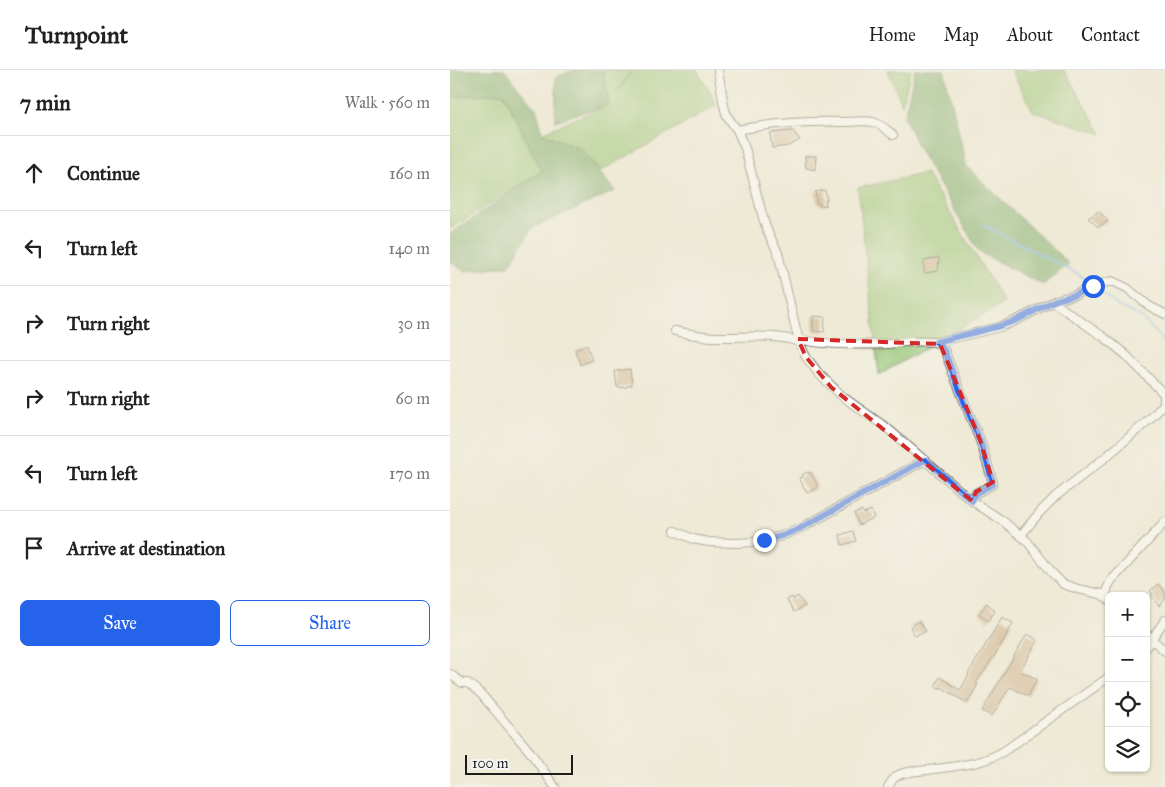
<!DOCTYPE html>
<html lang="en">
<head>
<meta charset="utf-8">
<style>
	body { margin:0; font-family:"IM FELL Great Primer",serif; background:#f6f6f6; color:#222 }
	.controls { position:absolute; right:15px; bottom:15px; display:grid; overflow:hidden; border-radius:8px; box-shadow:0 1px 4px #0004 }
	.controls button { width:45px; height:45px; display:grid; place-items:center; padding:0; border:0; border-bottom:1px solid #e0e0e0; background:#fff; color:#222; font:25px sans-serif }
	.scale { position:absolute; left:15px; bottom:12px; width:108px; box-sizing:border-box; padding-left:5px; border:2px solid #1c1c1c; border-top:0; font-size:14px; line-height:18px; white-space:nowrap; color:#1c1c1c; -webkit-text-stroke:4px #f6f6f2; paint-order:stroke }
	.stop { position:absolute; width:15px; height:15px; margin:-11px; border:4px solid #2563eb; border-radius:50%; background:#fff }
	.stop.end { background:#2563eb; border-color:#fff; box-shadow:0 1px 5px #0008 }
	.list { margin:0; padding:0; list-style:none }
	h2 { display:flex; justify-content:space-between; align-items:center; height:65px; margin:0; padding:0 20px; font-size:21px }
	h2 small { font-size:16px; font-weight:400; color:#767676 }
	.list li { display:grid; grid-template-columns:32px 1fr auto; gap:15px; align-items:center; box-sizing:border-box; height:75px; padding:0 20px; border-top:1px solid #e0e0e0 }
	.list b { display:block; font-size:19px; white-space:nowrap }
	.list em { font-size:16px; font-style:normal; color:#767676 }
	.actions { display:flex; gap:10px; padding:15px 20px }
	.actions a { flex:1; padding:11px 0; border:1px solid #2563eb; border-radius:8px; text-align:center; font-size:18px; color:#2563eb }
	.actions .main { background:#2563eb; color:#fff }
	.icon { flex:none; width:28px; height:28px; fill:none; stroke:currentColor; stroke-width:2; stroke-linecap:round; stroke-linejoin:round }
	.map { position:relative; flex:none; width:715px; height:717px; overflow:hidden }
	header { display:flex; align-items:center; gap:30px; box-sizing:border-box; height:70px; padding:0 25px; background:#fff; border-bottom:1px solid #e0e0e0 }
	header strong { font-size:24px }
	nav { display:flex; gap:28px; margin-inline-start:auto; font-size:18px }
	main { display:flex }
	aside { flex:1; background:#fff }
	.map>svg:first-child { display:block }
</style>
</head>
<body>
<header>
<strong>Turnpoint</strong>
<nav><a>Home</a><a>Map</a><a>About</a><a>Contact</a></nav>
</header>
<main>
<aside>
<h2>7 min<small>Walk · 560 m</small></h2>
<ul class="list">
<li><svg class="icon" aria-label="ahead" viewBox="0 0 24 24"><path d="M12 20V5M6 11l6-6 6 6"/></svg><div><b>Continue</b></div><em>160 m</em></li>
<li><svg class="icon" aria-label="left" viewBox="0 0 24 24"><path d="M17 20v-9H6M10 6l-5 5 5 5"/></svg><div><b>Turn left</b></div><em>140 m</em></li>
<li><svg class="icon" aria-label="right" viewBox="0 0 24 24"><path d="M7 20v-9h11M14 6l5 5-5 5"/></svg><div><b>Turn right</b></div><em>30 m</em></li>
<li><svg class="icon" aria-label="right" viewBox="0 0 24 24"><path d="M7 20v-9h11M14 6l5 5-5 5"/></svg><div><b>Turn right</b></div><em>60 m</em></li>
<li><svg class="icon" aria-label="left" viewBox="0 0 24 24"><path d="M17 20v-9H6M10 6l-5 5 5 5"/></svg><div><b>Turn left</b></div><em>170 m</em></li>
<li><svg class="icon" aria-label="arrive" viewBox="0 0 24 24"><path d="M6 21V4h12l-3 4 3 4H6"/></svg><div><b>Arrive at destination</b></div></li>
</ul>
<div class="actions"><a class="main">Save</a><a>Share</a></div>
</aside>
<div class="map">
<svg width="715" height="717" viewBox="0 0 715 717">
	<rect width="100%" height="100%" fill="#f6f6f2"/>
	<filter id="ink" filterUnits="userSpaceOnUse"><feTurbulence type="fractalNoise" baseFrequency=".02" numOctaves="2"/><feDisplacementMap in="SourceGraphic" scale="10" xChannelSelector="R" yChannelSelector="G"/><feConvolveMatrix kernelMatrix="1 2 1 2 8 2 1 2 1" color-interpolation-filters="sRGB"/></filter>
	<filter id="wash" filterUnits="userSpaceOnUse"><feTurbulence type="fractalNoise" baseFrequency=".0096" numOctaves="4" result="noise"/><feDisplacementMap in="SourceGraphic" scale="20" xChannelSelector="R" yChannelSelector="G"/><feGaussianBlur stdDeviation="1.12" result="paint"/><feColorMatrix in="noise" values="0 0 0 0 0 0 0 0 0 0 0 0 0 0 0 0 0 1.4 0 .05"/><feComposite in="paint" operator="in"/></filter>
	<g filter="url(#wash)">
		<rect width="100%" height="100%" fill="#efead5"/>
		<path fill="#97c574" stroke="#5a7048" d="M153,0H181L168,21L183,0H247L267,35L149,102L126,77L92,63L159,34Z
			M438,0H461L452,35Z
			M561,0H614L652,64L583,41Z
			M53,23L92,101L0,159V27Z
			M476,103L554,233L429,305L408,118Z"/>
		<path fill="#79aa66" stroke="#4a6341" d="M0,0H54L87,40L92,63L132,80L165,121L82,158L59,196L14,201L0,191V164L92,101L53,23L0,27Z
			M124,0H153L159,34L105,51L106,7Z
			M465,0H494L517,97L619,194L593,215L529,182L468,78L454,47Z"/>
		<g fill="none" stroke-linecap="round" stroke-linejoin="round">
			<path stroke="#6db4e4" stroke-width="2" d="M534,155L556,167L630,205L641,215
				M645,218L668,236L692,248L715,273"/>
		</g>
		<g id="blocks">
			<path fill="#c9a57e" d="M343,61L350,70L338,76L322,78L320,63Z
				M355,86H366L365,100L356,98Z
				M375,120L377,130H375L376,135L370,136L369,133L367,134L365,122Z
				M649,141L658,151L648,157L638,148Z
				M489,187L488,201L474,203V191Z
				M363,246L375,247L374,262L363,261Z
				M137,275L142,290L130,295L125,280Z
				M180,299L182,315L177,316V317L171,318V317H167L165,301Z
				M357,402L358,403L360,402L367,414L366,415L367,418L357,423L349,408L353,407L352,405Z
				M412,440L413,443L421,440L424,448L414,452V453L409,455L404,443Z
				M403,461L406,471L392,475L390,465Z
				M708,514L715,522V530L709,536L701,526L703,524L700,521Z
				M348,526L355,536L344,542L337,530L342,527L343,529Z
				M537,533L545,541L538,551L529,544Z
				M552,547L563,553L547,582L526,613L528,614L517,633L491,617L490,619L485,616L490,607L510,620L519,605L518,604Z
				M469,551L476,561L471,564L470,563L465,566L460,557Z
				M577,564L588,570L570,601L587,609L578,626L560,617L542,646L532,641Z"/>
		</g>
	</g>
	<g filter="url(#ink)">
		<use href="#blocks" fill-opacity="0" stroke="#66645d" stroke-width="1"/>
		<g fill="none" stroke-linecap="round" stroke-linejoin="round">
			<defs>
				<path id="street" d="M268,0L274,36L277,46L287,60L295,78L313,148L317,160L328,183L349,272L356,287L369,304L393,327L437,358L522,431L553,451L577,471L603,504L613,514L628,519L651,524L659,530
					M287,60C323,53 359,51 396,52C405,52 414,50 423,52C431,54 437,60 443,65
					M225,261C239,264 253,267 267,267C294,268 323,263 349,272
					M348,269C373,275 411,275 437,274C449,273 477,269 487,273C491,274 493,278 495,282L516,336L530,370L543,412L542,415L526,423L522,431
					M487,272L550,257L565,251L606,230L625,225L643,216L662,211L677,218L699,236L715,244
					M225,461L243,469L259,472L285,473L305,472L332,466L355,456L475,390
					M571,465L590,442L606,426L656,387L700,349L714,334V324L676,285L655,268L603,232
					M656,527L657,519L661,511L715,452
					M696,564L715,581
					M696,577L715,550
					M0,604L12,613H18L31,624L81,683L105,717
					M438,717C440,714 442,710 445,707C453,701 468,701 478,700C505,696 534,695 557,679L659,607"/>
			</defs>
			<use href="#street" stroke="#66645d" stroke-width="10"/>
			<use href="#street" stroke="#fff" stroke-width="8"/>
		</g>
	</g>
	<g fill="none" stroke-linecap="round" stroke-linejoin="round" filter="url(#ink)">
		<path stroke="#2563eb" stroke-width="6" d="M314,470L332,466L349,459L475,390L522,431L526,423L542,415L543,412L530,370L516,336L495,282L490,274L486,272L550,256L565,251L606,230L625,225L643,216"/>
	</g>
	<path d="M0 0H715V717H0ZM348,269L490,274L530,370L543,412L526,422L522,431L381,317L356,287Z" fill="#efead5" fill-opacity=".55" fill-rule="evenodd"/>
	<path fill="none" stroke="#d62828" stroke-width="4" stroke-dasharray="10 6" stroke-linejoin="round" d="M348,269L490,274L530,370L543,412L526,422L522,431L381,317L356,287Z"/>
</svg>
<div class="controls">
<button>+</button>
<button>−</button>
<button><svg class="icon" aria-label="locate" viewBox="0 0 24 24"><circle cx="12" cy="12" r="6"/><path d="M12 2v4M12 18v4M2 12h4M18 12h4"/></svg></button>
<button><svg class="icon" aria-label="layers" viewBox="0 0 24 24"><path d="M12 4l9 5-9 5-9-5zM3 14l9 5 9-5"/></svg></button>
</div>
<div class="scale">100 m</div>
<div class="stop" style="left:643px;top:216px"></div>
<div class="stop end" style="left:314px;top:470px"></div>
</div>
</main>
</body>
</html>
